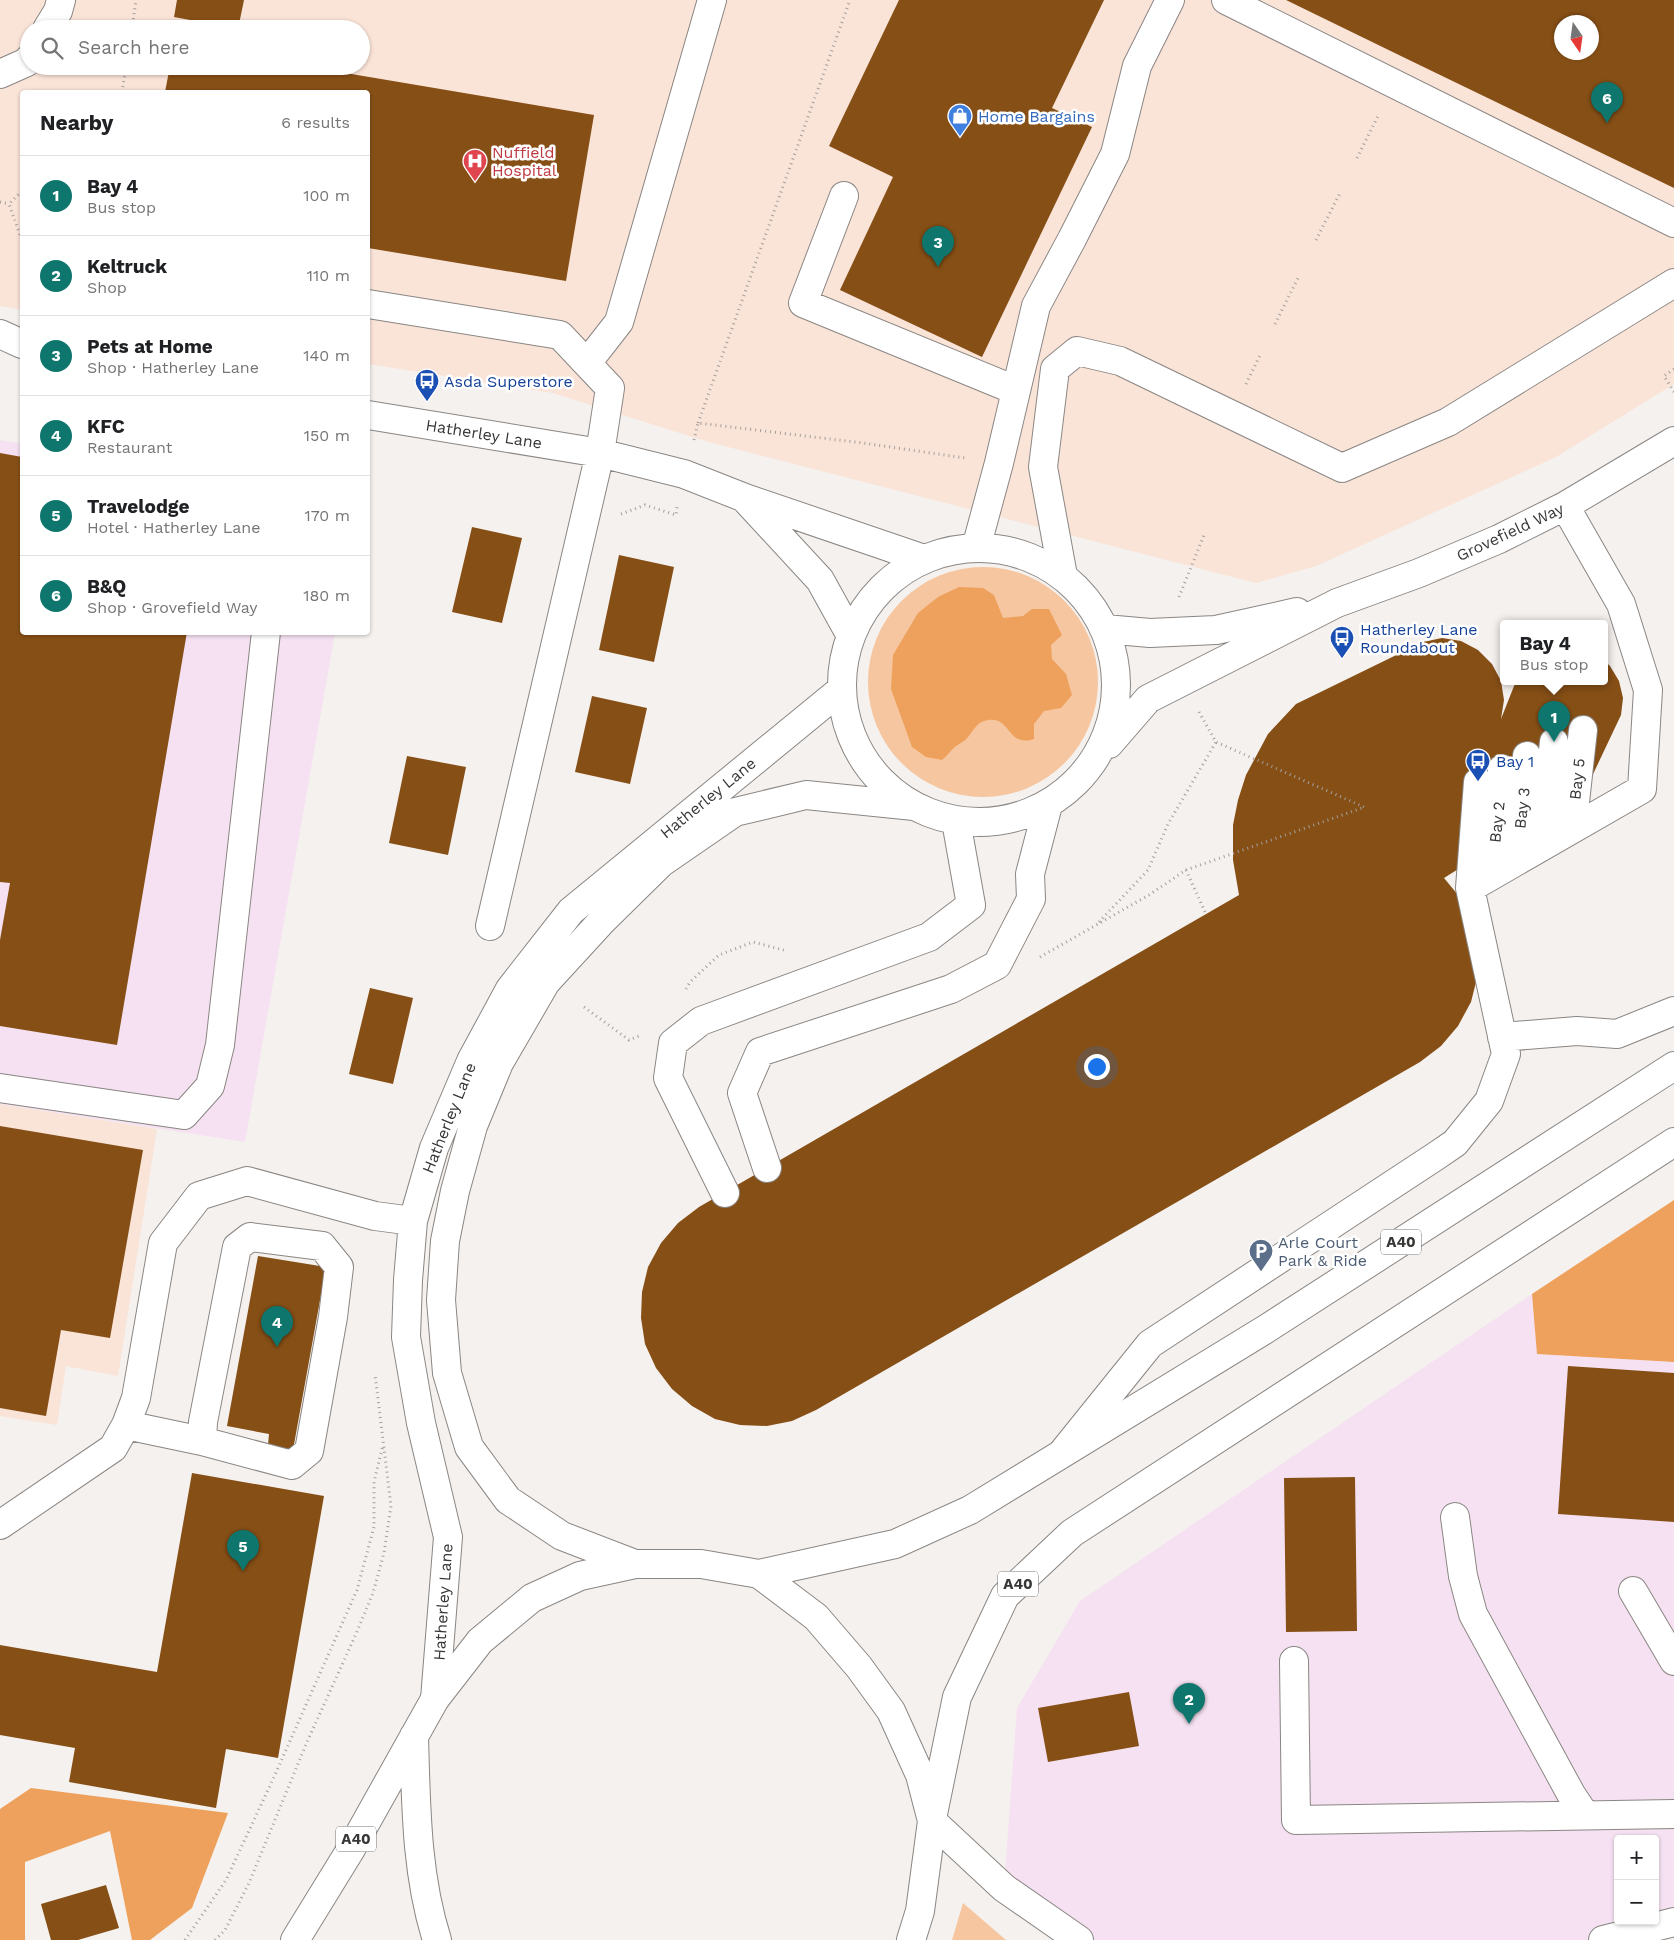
<!DOCTYPE html>
<html lang="en">
<head>
<meta charset="utf-8">
<style>
	body { margin:0; font-family:"Work Sans",sans-serif; background:#f6f6f6; color:#202124 }
	.controls { position:absolute; right:15px; bottom:15px; display:grid; overflow:hidden; border-radius:5px; box-shadow:0 1px 4px #0004 }
	.controls button { width:45px; height:45px; display:grid; place-items:center; padding:0; border:0; border-bottom:1px solid #e0e0e0; background:#fff; color:#202124; font:25px sans-serif }
	.compass { position:absolute; left:1554px; top:15px; width:45px; height:45px; border-radius:50%; background:#fff; box-shadow:0 1px 4px #0004; rotate:167deg }
	.you { position:absolute; left:1096px; top:1066px; width:18px; height:18px; margin:-12px; border:4px solid #fff; border-radius:50%; background:#1a73e8; box-shadow:0 0 0 8px #1a73e833 }
	.badge { display:grid; place-items:center; width:32px; height:32px; border-radius:50%; background:#0f766e; color:#fff; font-size:16px; font-weight:700 }
	.pin { position:absolute; translate:-50% -41px; filter:drop-shadow(0 1px 2px #0008) }
	.pin::after { content:''; position:absolute; top:26px; width:18px; height:15px; background:inherit; clip-path:polygon(0 0,100% 0,50% 100%) }
	.popup { position:absolute; left:1500px; top:620px; width:108px; height:65px; box-sizing:border-box; display:grid; place-content:center; border-radius:5px; background:#fff; filter:drop-shadow(0 1px 4px #0005); font-size:16px; white-space:nowrap; color:#757577 }
	.popup b { font-size:19px; color:#202124 }
	.popup::after { content:''; position:absolute; left:50%; top:100%; margin-left:-10px; border:10px solid transparent; border-top-color:#fff }
	.list { margin:0; padding:0; list-style:none }
	h2 { display:flex; justify-content:space-between; align-items:center; height:65px; margin:0; padding:0 20px; font-size:21px }
	h2 small { font-size:16px; font-weight:400; color:#757577 }
	.list li { display:grid; grid-template-columns:32px 1fr auto; gap:15px; align-items:center; box-sizing:border-box; height:80px; padding:0 20px; border-top:1px solid #e0e0e0 }
	.list b { display:block; font-size:19px; white-space:nowrap }
	.list p { margin:0; font-size:16px; white-space:nowrap; color:#757577 }
	.list em { font-size:16px; font-style:normal; color:#757577 }
	.icon { flex:none; width:28px; height:28px; fill:none; stroke:currentColor; stroke-width:2; stroke-linecap:round; stroke-linejoin:round }
	.map { position:relative; flex:none; width:1674px; height:1940px; overflow:hidden }
	.search { position:absolute; background:#fff; box-shadow:0 1px 4px #0004; left:20px; top:20px; width:350px; height:55px; display:flex; align-items:center; gap:12px; box-sizing:border-box; padding:0 18px; border-radius:28px; color:#757577; font-size:19px }
	.panel { position:absolute; background:#fff; box-shadow:0 1px 4px #0004; left:20px; top:90px; width:350px; height:545px; border-radius:5px }
	.map>svg:first-child { display:block }
</style>
</head>
<body>
<div class="map">
<svg width="1674" height="1940" viewBox="0 0 1674 1940">
	<rect width="100%" height="100%" fill="#f5f1ee"/>
	<path fill="#fae3d7" fill-rule="evenodd" d="M0,0H1674V384L1556,457L1316,566L1256,583L705,441L553,393L368,364V92H22V310L0,306ZM1562,22H1592V52H1562ZM29,29H361V66H29Z
		M0,1104L157,1129L118,1376L66,1366L57,1425L0,1416Z"/>
	<path fill="#f5e1f1" fill-rule="evenodd" d="M0,440L22,444V632L335,633L245,1142L0,1104Z
		M1532,1294L1538,1354L1674,1362V1922L1603,1940H1079L1004,1888L1017,1708L1080,1601ZM1618,1839H1655V1921H1618Z"/>
	<path fill="#f5c69f" d="M868 682a115 115 0 1 1 230 0a115 115 0 1 1-230 0Z
		M963,1903L1006,1940H952Z"/>
	<path fill="#eea15c" d="M959,587L983,588L994,595L1003,618L1023,616L1032,609H1049L1062,635L1051,645L1052,659L1066,674L1072,695L1061,708L1044,711L1034,724V739C1005,748 1012,713 984,721C977,723 973,731 968,737C965,741 960,743 956,746C951,750 947,756 942,760L926,757L912,747L891,689L893,655L918,613L938,597Z
		M1674,1200V1362L1537,1354L1532,1294Z
		M31,1788L228,1813L192,1908L150,1940H132L110,1831L25,1862V1940H0V1809Z"/>
	<path fill="#864f16" fill-rule="evenodd" d="M177,0H244L238,29L174,17Z
		M899,0H1104L1052,108L1092,127L982,357L840,290L893,177L829,146Z
		M1286,0H1674V188L1405,58ZM1562,22H1592V52H1562Z
		M170,66H304L594,115L566,281L368,248V92H165Z
		M0,453L22,457V632H187L117,1045L0,1026V940L10,883L0,882Z
		M472,527L522,538L502,623L452,612Z
		M619,555L674,567L654,662L599,650Z
		M1442,638L1461,641L1478,650L1492,664L1501,681L1504,700L1501,719L1516,681H1604V660L1610,666L1619,681L1623,698L1621,715L1586,789L1444,878L1463,901L1477,978L1471,1002L1458,1026L1441,1046L1420,1062L816,1410L792,1421L767,1426L740,1425L715,1419L692,1406L672,1389L656,1368L645,1344L641,1318L642,1292L648,1267L661,1243L678,1223L699,1207L1239,895L1233,860V825L1238,800L1246,775L1268,734L1296,704L1423,642Z
		M592,696L647,708L630,784L575,772Z
		M407,756L466,767L448,855L389,843Z
		M370,988L413,998L393,1084L349,1074Z
		M0,1126L143,1150L110,1338L61,1330L46,1416L0,1408Z
		M258,1256L326,1267L293,1450L268,1445L269,1434L227,1426Z
		M1568,1366L1674,1373V1522L1558,1514Z
		M192,1473L324,1496L278,1758L226,1749L216,1808L69,1782L75,1748L0,1735V1645L157,1672Z
		M1355,1477L1357,1631L1286,1632L1284,1478Z
		M1129,1692L1139,1746L1048,1762L1038,1708Z
		M106,1885L119,1928L78,1940H51L41,1904Z"/>
	<g fill="none" stroke-linecap="round" stroke-linejoin="round">
		<defs>
			<path id="minor" d="M1226,0L1674,223
				M47,29L58,11L61,0
				M0,74L27,62L29,59
				M844,196L803,303L1015,390
				M368,304L560,335L610,388L600,453L490,926
				M0,334L22,344
				M587,363L619,322L712,0
				M368,415L600,453L684,474L745,498L924,559
				M747,501L820,580L851,636
				M976,548L999,463L1036,306L1072,239L1115,154L1137,66L1170,0
				M842 685a137 137 0 1 1 274 0a137 137 0 1 1-274 0Z
				M1063,576L1043,467L1055,369L1077,351L1120,361L1342,468L1448,422L1674,283
				M1105,629L1150,633L1216,630L1297,612
				M1109,744L1148,699L1337,603L1419,573L1499,539L1565,506L1674,441
				M1572,829L1583,730
				M1542,846L1554,742
				M1516,861L1527,756
				M1492,875L1502,769
				M1470,888L1642,789L1648,690L1621,604L1565,506
				M1502,1037L1577,1031L1617,1034L1674,1011
				M0,1088L184,1115L210,1086L220,1045L266,632
				M767,1168L742,1093L760,1052L951,989L997,965L1031,899L1030,874L1048,805
				M725,1193L668,1078L673,1043L701,1021L929,937L971,905L956,821
				M126,1425L202,1441L292,1465L309,1451L333,1317L339,1267L322,1246L250,1237L237,1247L203,1422L202,1441
				M1063,1452L1150,1344L1436,1156L1455,1143L1489,1101L1506,1054L1470,888L1478,782
				M1455,1517L1463,1576L1473,1614L1571,1794L1585,1815
				M0,1525L113,1448L126,1425L136,1398L163,1243L199,1196L247,1181L375,1216L413,1221
				M635,1564L562,1536L508,1500L469,1447L447,1373L441,1300L445,1241L455,1191L473,1126L499,1063L546,982L602,921L661,863L735,812L806,795L914,806
				M1633,1591L1674,1661
				M1294,1661L1296,1820L1674,1814
				M435,1699L448,1537L421,1423L406,1337L408,1280L413,1221L434,1148L471,1061L510,989L571,911L842,689"/>
			<path id="major" d="M932,1821L1004,1888L1079,1940
				M1603,1940L1674,1922"/>
			<path id="highway" d="M759,1574L895,1544L970,1510L1266,1329L1674,1066
				M414,1736C416,1805 416,1874 437,1940
				M933,1814L957,1697L1005,1596L1072,1533L1674,1142
				M295,1940L351,1849L435,1699L480,1641L532,1598L580,1576L635,1564H701L759,1574L816,1617L859,1667L891,1711L920,1775L932,1821L920,1911L911,1940"/>
		</defs>
		<use href="#minor" stroke="#8a8683" stroke-width="30"/>
		<use href="#major" stroke="#8a8683" stroke-width="30"/>
		<use href="#highway" stroke="#8a8683" stroke-width="30"/>
		<path stroke="#a29f9d" stroke-width="3" stroke-dasharray="1 4" stroke-linecap="butt" d="M132,29L136,0
			M122,92L126,66
			M1357,158L1379,114
			M22,191L9,204L20,235L22,236
			M0,202L9,204
			M1316,240L1341,191
			M1275,324L1298,278
			M1674,369L1664,376L1674,392
			M1246,384L1260,355
			M698,423L850,0
			M694,440L698,423L863,443L965,458
			M621,514L645,505L676,515L677,507
			M1179,597L1204,535
			M1199,712L1216,742L1364,807
			M1186,870L1206,914
			M1099,922L1148,870L1168,824L1216,742
			M1040,957L1149,895L1186,870L1365,807
			M686,989L690,982L719,955L753,942L787,951
			M584,1007L629,1040L639,1036
			M185,1940L226,1880L274,1777L357,1590L374,1527V1482L383,1445
			M215,1940L225,1930L249,1883L307,1742L356,1634L373,1593L384,1553L391,1506L375,1374"/>
		<use href="#minor" stroke="#fff" stroke-width="28"/>
		<use href="#major" stroke="#fff" stroke-width="28"/>
		<use href="#highway" stroke="#fff" stroke-width="28"/>
	</g>
	<defs>
		<symbol id="shop-pin" viewBox="-11 -11 22 30"><path d="M0 17L-7.5 6A9.5 9.5 0 1 1 7.5 6Z" fill="#3f7fe0" stroke="#fff"/><path d="M-5-2.5h2.3a2.7 3.5 0 0 1 5.4 0H5L5.5 6h-11ZM-1.5-2.5h3a1.5 2.3 0 0 0-3 0Z" fill="#fff"/></symbol>
		<symbol id="hospital-pin" viewBox="-11 -11 22 30"><path d="M0 17L-7.5 6A9.5 9.5 0 1 1 7.5 6Z" fill="#e0444e" stroke="#fff"/><path d="M-5-5h3v3.5h4V-5h3V5h-3V1.5h-4V5h-3Z" fill="#fff"/></symbol>
		<symbol id="bus-pin" viewBox="-11 -11 22 30"><path d="M0 17L-7.5 6A9.5 9.5 0 1 1 7.5 6Z" fill="#1a4fb4" stroke="#fff"/><path d="M-5-6H5V4H4V6H2V4H-2V6H-4V4H-5ZM-3.5-4V0h7V-4ZM-3.5 1.2v1.5H-2V1.2ZM2 1.2v1.5H3.5V1.2Z" fill="#fff"/></symbol>
		<symbol id="parking-pin" viewBox="-11 -11 22 30"><path d="M0 17L-7.5 6A9.5 9.5 0 1 1 7.5 6Z" fill="#5c6f8a" stroke="#fff"/><path d="M-3.5-5.5H1a3.5 3.5 0 0 1 0 7H-1V5.5H-3.5ZM-1-3.4V-.6H.8a1.4 1.4 0 0 0 0-2.8Z" fill="#fff"/></symbol>
	</defs>
	<g fill-rule="evenodd">
		<use href="#shop-pin" x="946" y="102" width="28" height="38"/>
		<use href="#hospital-pin" x="461" y="147" width="28" height="38"/>
		<use href="#bus-pin" x="413" y="367" width="28" height="38"/>
		<use href="#bus-pin" x="1328" y="624" width="28" height="38"/>
		<use href="#bus-pin" x="1464" y="747" width="28" height="38"/>
		<use href="#parking-pin" x="1247" y="1237" width="28" height="38"/>
	</g>
	<g text-anchor="middle" dominant-baseline="central" stroke-width="5" stroke-linejoin="round" paint-order="stroke">
		<g fill="#fff" stroke="#747372" stroke-width="1">
			<rect x="1381" y="1229.5" width="40" height="25" rx="4"/>
			<rect x="998" y="1571.5" width="40" height="25" rx="4"/>
			<rect x="336" y="1826.5" width="40" height="25" rx="4"/>
		</g>
		<g font-size="15" font-weight="bold" fill="#393736">
			<text x="1401" y="1242">A40</text>
			<text x="1018" y="1584">A40</text>
			<text x="356" y="1839">A40</text>
		</g>
		<g font-size="16" fill="#366cbe" stroke="#fff" text-anchor="start">
			<text x="978" y="116">Home Bargains</text>
		</g>
		<g font-size="16" fill="#be3a42" stroke="#fff" text-anchor="start">
			<text x="492" y="152">Nuffield<tspan x="492" dy="18">Hospital</tspan></text>
		</g>
		<g font-size="16" fill="#164399" stroke="#fff" text-anchor="start">
			<text x="444" y="381">Asda Superstore</text>
			<text x="1360" y="629">Hatherley Lane<tspan x="1360" dy="18">Roundabout</tspan></text>
			<text x="1496" y="761">Bay 1</text>
		</g>
		<g font-size="16" fill="#393736" stroke="#fff">
			<text transform="translate(484 434) rotate(9)">Hatherley Lane</text>
			<text transform="translate(1510 532) rotate(-25)">Grovefield Way</text>
			<text transform="translate(1577 779) rotate(-84)">Bay 5</text>
			<text transform="translate(708 798) rotate(-39)">Hatherley Lane</text>
			<text transform="translate(1522 808) rotate(-84)">Bay 3</text>
			<text transform="translate(1497 822) rotate(-84)">Bay 2</text>
			<text transform="translate(449 1118) rotate(-68)">Hatherley Lane</text>
			<text transform="translate(443 1602) rotate(-86)">Hatherley Lane</text>
		</g>
		<g font-size="16" fill="#4e5e75" stroke="#fff" text-anchor="start">
			<text x="1278" y="1242">Arle Court<tspan x="1278" dy="18">Park &amp; Ride</tspan></text>
		</g>
	</g>
</svg>
<div class="controls">
<button>+</button>
<button>−</button>
</div>
<svg class="compass" viewBox="-18 -18 36 36"><path d="M0-13l5 13h-10z" fill="#e53935"/><path d="M0 13l5-13h-10z" fill="#757577"/></svg>
<div class="you"></div>
<div class="pin badge" style="left:1554px;top:742px">1</div>
<div class="popup"><b>Bay 4</b>Bus stop</div>
<div class="pin badge" style="left:1189px;top:1724px">2</div>
<div class="pin badge" style="left:938px;top:267px">3</div>
<div class="pin badge" style="left:277px;top:1347px">4</div>
<div class="pin badge" style="left:243px;top:1571px">5</div>
<div class="pin badge" style="left:1607px;top:123px">6</div>
<div class="search"><svg class="icon" aria-label="search" viewBox="0 0 24 24"><circle cx="10" cy="10" r="6"/><path d="M15 15l6 6"/></svg>Search here</div>
<section class="panel">
<h2>Nearby<small>6 results</small></h2>
<ul class="list">
<li><span class="badge">1</span><div><b>Bay 4</b><p>Bus stop</p></div><em>100 m</em></li>
<li><span class="badge">2</span><div><b>Keltruck</b><p>Shop</p></div><em>110 m</em></li>
<li><span class="badge">3</span><div><b>Pets at Home</b><p>Shop · Hatherley Lane</p></div><em>140 m</em></li>
<li><span class="badge">4</span><div><b>KFC</b><p>Restaurant</p></div><em>150 m</em></li>
<li><span class="badge">5</span><div><b>Travelodge</b><p>Hotel · Hatherley Lane</p></div><em>170 m</em></li>
<li><span class="badge">6</span><div><b>B&amp;Q</b><p>Shop · Grovefield Way</p></div><em>180 m</em></li>
</ul>
</section>
</div>
</body>
</html>
